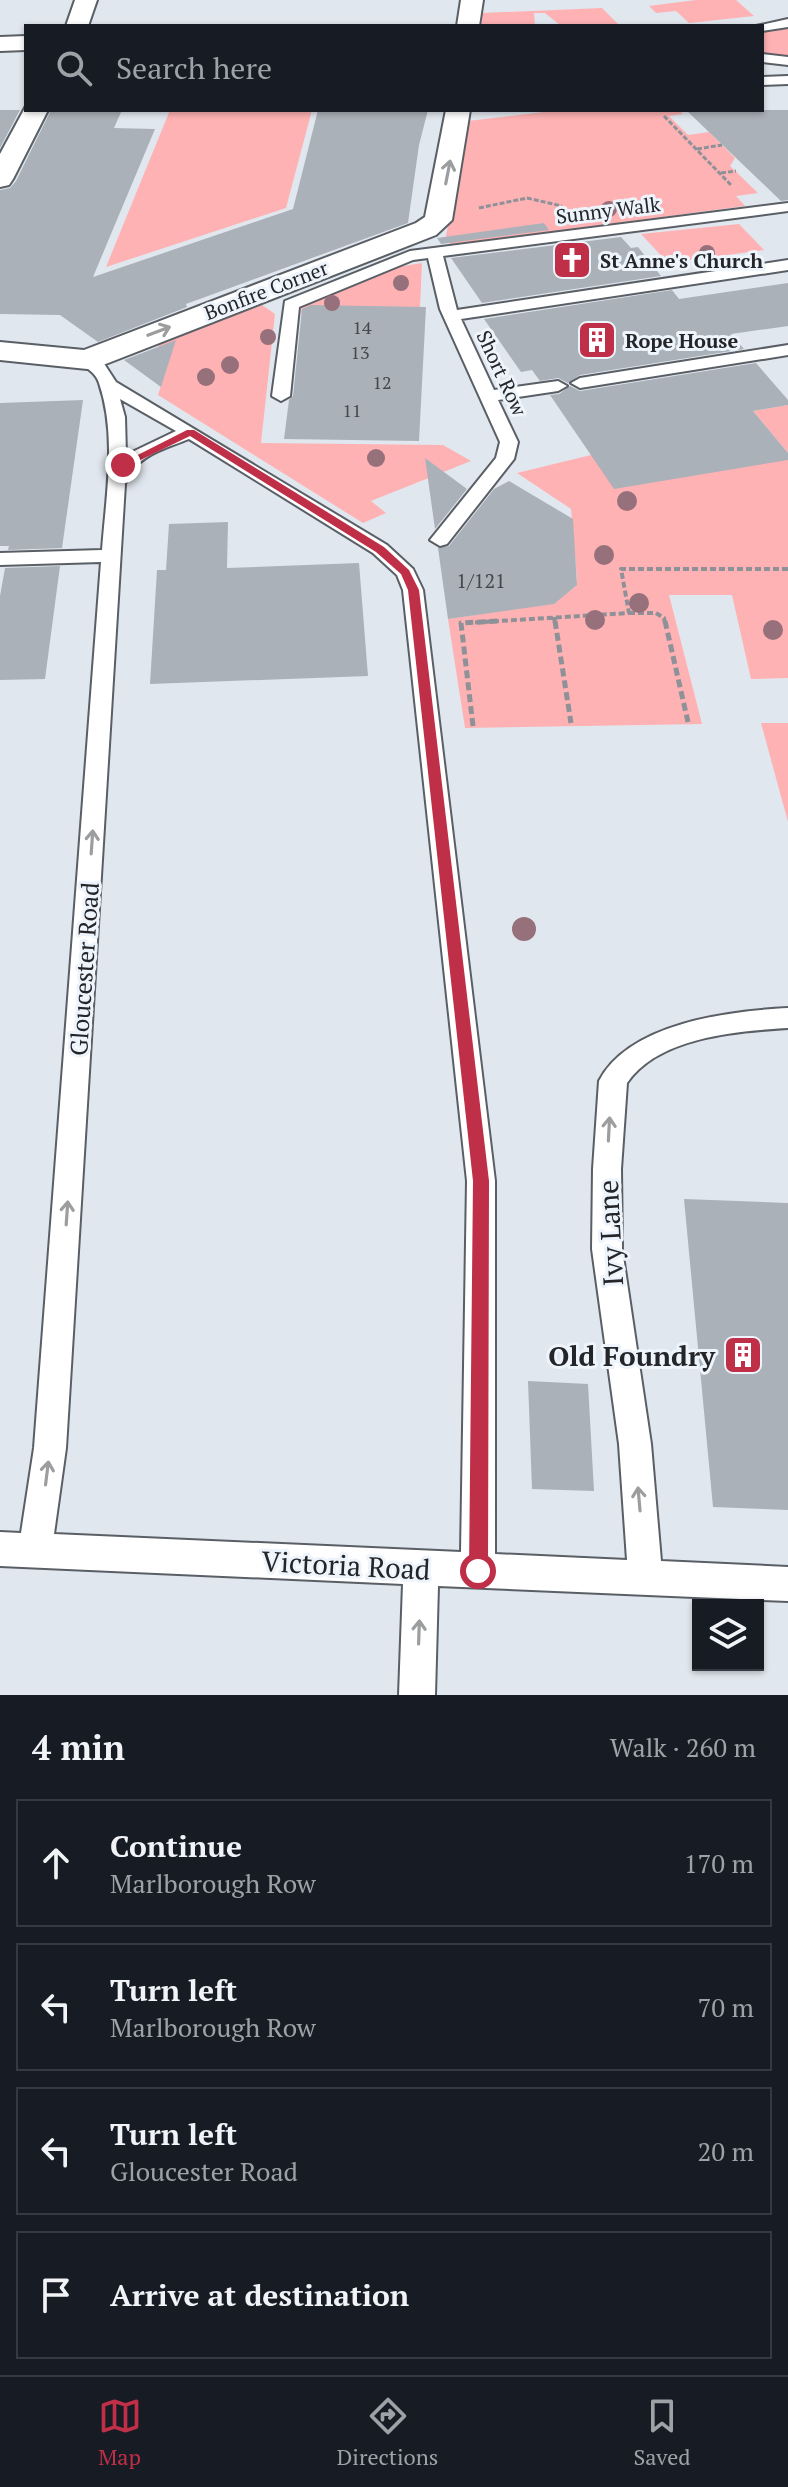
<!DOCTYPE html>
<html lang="en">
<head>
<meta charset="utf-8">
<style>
	body { margin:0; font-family:"PT Serif",serif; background:#242831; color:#f1f3f6 }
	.controls { position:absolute; right:24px; bottom:24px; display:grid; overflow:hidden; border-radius:0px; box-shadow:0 2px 6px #0004 }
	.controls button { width:72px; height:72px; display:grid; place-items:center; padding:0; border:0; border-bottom:2px solid #363941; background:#171b24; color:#f1f3f6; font:40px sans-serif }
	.stop { position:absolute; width:24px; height:24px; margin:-18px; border:6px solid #bf2f47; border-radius:50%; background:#fff }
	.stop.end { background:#bf2f47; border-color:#fff; box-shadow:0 2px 8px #0008 }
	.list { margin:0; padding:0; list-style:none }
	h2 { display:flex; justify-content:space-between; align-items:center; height:104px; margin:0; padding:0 32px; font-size:34px }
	h2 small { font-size:26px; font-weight:400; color:#9ea1a6 }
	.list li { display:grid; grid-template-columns:52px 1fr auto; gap:24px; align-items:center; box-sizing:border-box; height:128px; margin:0 16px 16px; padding:0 16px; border:2px solid #363941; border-radius:0px }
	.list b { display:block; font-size:30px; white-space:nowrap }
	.list p { margin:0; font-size:26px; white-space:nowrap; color:#9ea1a6 }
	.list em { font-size:26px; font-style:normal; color:#9ea1a6 }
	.icon { flex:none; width:44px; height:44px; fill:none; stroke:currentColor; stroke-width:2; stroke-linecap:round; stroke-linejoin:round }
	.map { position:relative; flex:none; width:788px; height:1695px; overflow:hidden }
	.search { position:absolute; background:#171b24; box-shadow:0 2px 6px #0004; left:24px; right:24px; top:24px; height:88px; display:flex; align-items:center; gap:20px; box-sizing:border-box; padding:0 28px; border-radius:0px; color:#9ea1a6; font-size:30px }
	.sheet { height:680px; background:#171b24 }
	nav { display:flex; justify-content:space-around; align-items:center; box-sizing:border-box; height:112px; border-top:2px solid #363941; background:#171b24; font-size:22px; color:#9ea1a6 }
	nav a { display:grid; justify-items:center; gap:4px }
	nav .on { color:#bf2f47 }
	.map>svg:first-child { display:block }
</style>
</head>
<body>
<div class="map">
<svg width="788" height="1695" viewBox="0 0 788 1695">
	<rect width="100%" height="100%" fill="#e1e7ee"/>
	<path fill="#feb2b4" d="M696,0H736L754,16L689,23L676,11L656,13L649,6Z
		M602,8L620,26H561L545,13H534L535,26H481L482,13Z
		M788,27V57L762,54V31Z
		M170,110H312L286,208L106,267Z
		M561,110H679L683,114L669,116L688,135L709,132L735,158L730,166L758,193L736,196L745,206L451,245L446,236L468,121Z
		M739,224L764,250L668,263L641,234Z
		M422,263L420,307L380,316L301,314L302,303L391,268Z
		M262,305L275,314L261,443L443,445L471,461L371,501L386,513L363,523L158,395L168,364L158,348L160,342Z
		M788,405V453L753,411Z
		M591,455L788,460V678L751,679L732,595H669L702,724L465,728L448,619L552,603L575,587L577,579L571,509L517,473Z
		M761,723H788V822Z"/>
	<path fill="#abb1b9" d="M0,110H20L0,148Z
		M51,110H122L114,128L155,129L93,277L293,209L318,110H428L419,145L408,223L186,304L187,307L98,342L60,315L0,314V190L10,188L16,181Z
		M686,110H788V200L781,201Z
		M544,223L549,230L441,244L437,238Z
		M621,237L631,248L638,247L661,276L482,303L451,258Z
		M788,283V326L731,334L744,349L580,375L568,383L558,378L540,381L532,370L521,372L484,319L672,290L679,299Z
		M311,305L426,307L419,441L284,439L289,400L293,396L302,309Z
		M176,340L161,387L124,360Z
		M756,363L788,400V405L753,411L788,453V460L614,489L550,395L559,394L570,386L580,391Z
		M83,400L62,548L8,550L9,546H0V403Z
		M425,458L467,489L435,529Z
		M509,481L573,519L577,585L554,604L448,619L438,548L449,546L494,489Z
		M228,522L227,568L359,563L368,676L150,684L157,570H166L169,524Z
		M60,566L45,679L0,680V596L5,568Z
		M684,1199L788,1203V1510L713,1507Z
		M528,1381L588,1384L594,1491L532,1489Z"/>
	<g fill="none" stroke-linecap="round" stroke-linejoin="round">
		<defs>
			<path id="service" d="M788,19V27L762,31V26H756Z
				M762,54L788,57V65L762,62Z
				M788,76V84L762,85V77Z
				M788,203V211L443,256L457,310L788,260V270L461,319L494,390L558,381L567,386L558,391L498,400L518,442L514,459L447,544L440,546L430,540L496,458L500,442L440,309L428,258L413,260L299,307L290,396L281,401L272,396L285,301L410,251Z
				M788,345V355L580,388L571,383L580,378Z
				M87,355L103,362L116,382L387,545L413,569L423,590L495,1181V1554L627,1560L619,1444L592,1249L593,1169L599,1081C629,1023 729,1011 788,1008V1028C737,1031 658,1037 627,1083L621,1169L622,1249L651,1444L661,1561L788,1567V1601L438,1586L435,1695H399L403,1584L0,1566V1532L21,1533L34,1448L101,562L0,565V553L102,550C106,496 117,435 99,383C96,372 85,368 78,360ZM120,399L176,431L126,455L125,417ZM189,439L373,553L397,575L403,590L467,1181L461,1552L54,1534L66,1448L125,484C134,456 164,449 189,439Z"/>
			<path id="minor" d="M75,0H97L88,26H66Z
				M461,0H483L479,26H457Z
				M26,36V50L0,51V37Z
				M26,106V110H48L13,179L9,185L0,187V154Z
				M446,110H470L452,220L436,235L98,367L87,369L0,360V342L84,350L416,223L425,217Z"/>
		</defs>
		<use href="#service" stroke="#595f65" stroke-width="4"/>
		<use href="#minor" stroke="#595f65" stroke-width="4"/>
		<path stroke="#8e9298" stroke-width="3" stroke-dasharray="5 2" stroke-linecap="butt" d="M664,116L731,185
			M697,149L722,145
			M721,173L736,171
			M479,208L527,198L562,206"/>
		<path stroke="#8e9298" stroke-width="4" stroke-dasharray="6 3" stroke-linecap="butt" d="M629,613H656L664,618L665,623
			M554,617L555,623
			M466,623L629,613L621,569H788"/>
		<path stroke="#8e9298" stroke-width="5" stroke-dasharray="8 4" stroke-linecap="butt" d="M555,621L571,723
			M665,621L688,722
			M473,726L461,623L499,621"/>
		<use href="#service" fill="#fff" fill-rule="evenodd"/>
		<use href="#minor" fill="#fff" fill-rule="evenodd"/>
	</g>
	<g fill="#96707a">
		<circle cx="609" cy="209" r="8"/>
		<circle cx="707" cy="253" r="8"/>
		<circle cx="401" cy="283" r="8"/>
		<circle cx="332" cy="303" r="8"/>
		<circle cx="268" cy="337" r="8"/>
		<circle cx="230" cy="365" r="9"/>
		<circle cx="206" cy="377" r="9"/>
		<circle cx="376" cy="458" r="9"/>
		<circle cx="627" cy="501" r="10"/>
		<circle cx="604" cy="555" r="10"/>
		<circle cx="639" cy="603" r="10"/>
		<circle cx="595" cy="620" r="10"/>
		<circle cx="773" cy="630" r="10"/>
		<circle cx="524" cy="929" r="12"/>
	</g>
	<defs><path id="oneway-shaft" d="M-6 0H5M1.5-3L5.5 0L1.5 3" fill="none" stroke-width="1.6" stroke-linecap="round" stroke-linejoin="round" transform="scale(2)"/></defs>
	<g stroke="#9c9d9e">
		<use href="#oneway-shaft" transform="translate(448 172) rotate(-79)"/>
		<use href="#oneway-shaft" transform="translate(159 331) rotate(-21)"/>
		<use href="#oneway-shaft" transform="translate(92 842) rotate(-86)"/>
		<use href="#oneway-shaft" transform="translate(609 1129) rotate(-87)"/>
		<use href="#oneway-shaft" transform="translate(67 1213) rotate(-86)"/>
		<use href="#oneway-shaft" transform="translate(47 1473) rotate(-83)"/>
		<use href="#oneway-shaft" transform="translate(639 1499) rotate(-95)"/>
		<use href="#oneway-shaft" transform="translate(419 1632) rotate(-88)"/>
	</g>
	<path fill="#bf2f47" d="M187,430H194L384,547L409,570L419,590L489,1181L488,1571L485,1577L478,1580L472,1577L469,1571L473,1181L408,590L401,574L376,552L190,436L126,467L118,465Z"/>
	<defs>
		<symbol id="church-square" viewBox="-11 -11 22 22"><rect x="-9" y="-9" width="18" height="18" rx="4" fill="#bf2f47" stroke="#eef4fc"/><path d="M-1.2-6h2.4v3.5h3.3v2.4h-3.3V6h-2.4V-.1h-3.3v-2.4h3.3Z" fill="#fff"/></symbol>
		<symbol id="building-square" viewBox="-11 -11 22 22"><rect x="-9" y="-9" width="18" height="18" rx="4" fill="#bf2f47" stroke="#eef4fc"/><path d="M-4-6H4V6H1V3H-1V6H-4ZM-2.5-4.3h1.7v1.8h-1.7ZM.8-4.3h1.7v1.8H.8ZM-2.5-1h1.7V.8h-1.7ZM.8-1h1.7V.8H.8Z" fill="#fff"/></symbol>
	</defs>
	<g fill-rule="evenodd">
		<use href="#church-square" x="550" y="238" width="44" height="44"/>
		<use href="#building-square" x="575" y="318" width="44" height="44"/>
		<use href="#building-square" x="721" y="1333" width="44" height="44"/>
	</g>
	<g text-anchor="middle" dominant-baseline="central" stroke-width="6" stroke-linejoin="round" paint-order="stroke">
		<g font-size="18" fill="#45484c">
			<text x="362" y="327">14</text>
			<text x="360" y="352">13</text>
			<text x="382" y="382">12</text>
			<text x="352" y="410">11</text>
		</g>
		<g font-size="20" fill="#232528" stroke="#eef4fc">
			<text transform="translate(608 210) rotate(-7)">Sunny Walk</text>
			<text transform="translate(266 290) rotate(-21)">Bonfire Corner</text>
			<text transform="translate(502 373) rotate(65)">Short Row</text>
		</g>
		<g font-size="20" font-weight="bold" fill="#232528" stroke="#eef4fc" text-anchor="start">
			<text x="600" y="260">St Anne's Church</text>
			<text x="625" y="340">Rope House</text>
		</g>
		<g font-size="20" fill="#45484c">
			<text x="481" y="580">1/121</text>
		</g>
		<g font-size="24" fill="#232528" stroke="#eef4fc">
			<text transform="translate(84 969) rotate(-86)">Gloucester Road</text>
		</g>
		<g font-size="28" fill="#232528" stroke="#eef4fc">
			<text transform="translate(610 1233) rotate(-93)">Ivy Lane</text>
			<text transform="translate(346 1565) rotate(3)">Victoria Road</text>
		</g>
		<g font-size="28" font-weight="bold" fill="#232528" stroke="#eef4fc" text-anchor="end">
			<text x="715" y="1355">Old Foundry</text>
		</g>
	</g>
</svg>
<div class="controls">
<button><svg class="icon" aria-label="layers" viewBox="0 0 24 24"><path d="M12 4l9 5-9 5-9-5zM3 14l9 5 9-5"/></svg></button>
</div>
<div class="stop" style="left:478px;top:1571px"></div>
<div class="stop end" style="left:123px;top:465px"></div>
<div class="search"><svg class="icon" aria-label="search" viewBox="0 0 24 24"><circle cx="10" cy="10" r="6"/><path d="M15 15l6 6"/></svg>Search here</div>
</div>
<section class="sheet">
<h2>4 min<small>Walk · 260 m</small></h2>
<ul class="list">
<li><svg class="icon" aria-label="ahead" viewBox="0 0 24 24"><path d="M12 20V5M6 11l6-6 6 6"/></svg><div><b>Continue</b><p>Marlborough Row</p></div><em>170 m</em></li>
<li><svg class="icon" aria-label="left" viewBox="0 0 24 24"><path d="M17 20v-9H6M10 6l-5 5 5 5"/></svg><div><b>Turn left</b><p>Marlborough Row</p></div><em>70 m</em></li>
<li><svg class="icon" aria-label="left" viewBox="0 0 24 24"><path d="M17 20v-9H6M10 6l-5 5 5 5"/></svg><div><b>Turn left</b><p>Gloucester Road</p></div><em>20 m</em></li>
<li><svg class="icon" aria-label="arrive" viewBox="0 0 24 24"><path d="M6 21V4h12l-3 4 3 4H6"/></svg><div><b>Arrive at destination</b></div></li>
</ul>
</section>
<nav>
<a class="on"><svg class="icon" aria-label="map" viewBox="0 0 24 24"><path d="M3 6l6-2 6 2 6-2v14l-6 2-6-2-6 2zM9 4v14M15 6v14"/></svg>Map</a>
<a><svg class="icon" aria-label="directions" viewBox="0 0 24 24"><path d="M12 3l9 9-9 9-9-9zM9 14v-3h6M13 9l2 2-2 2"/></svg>Directions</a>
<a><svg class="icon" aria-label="saved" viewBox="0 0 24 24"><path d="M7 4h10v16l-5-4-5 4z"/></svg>Saved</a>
</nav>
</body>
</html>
